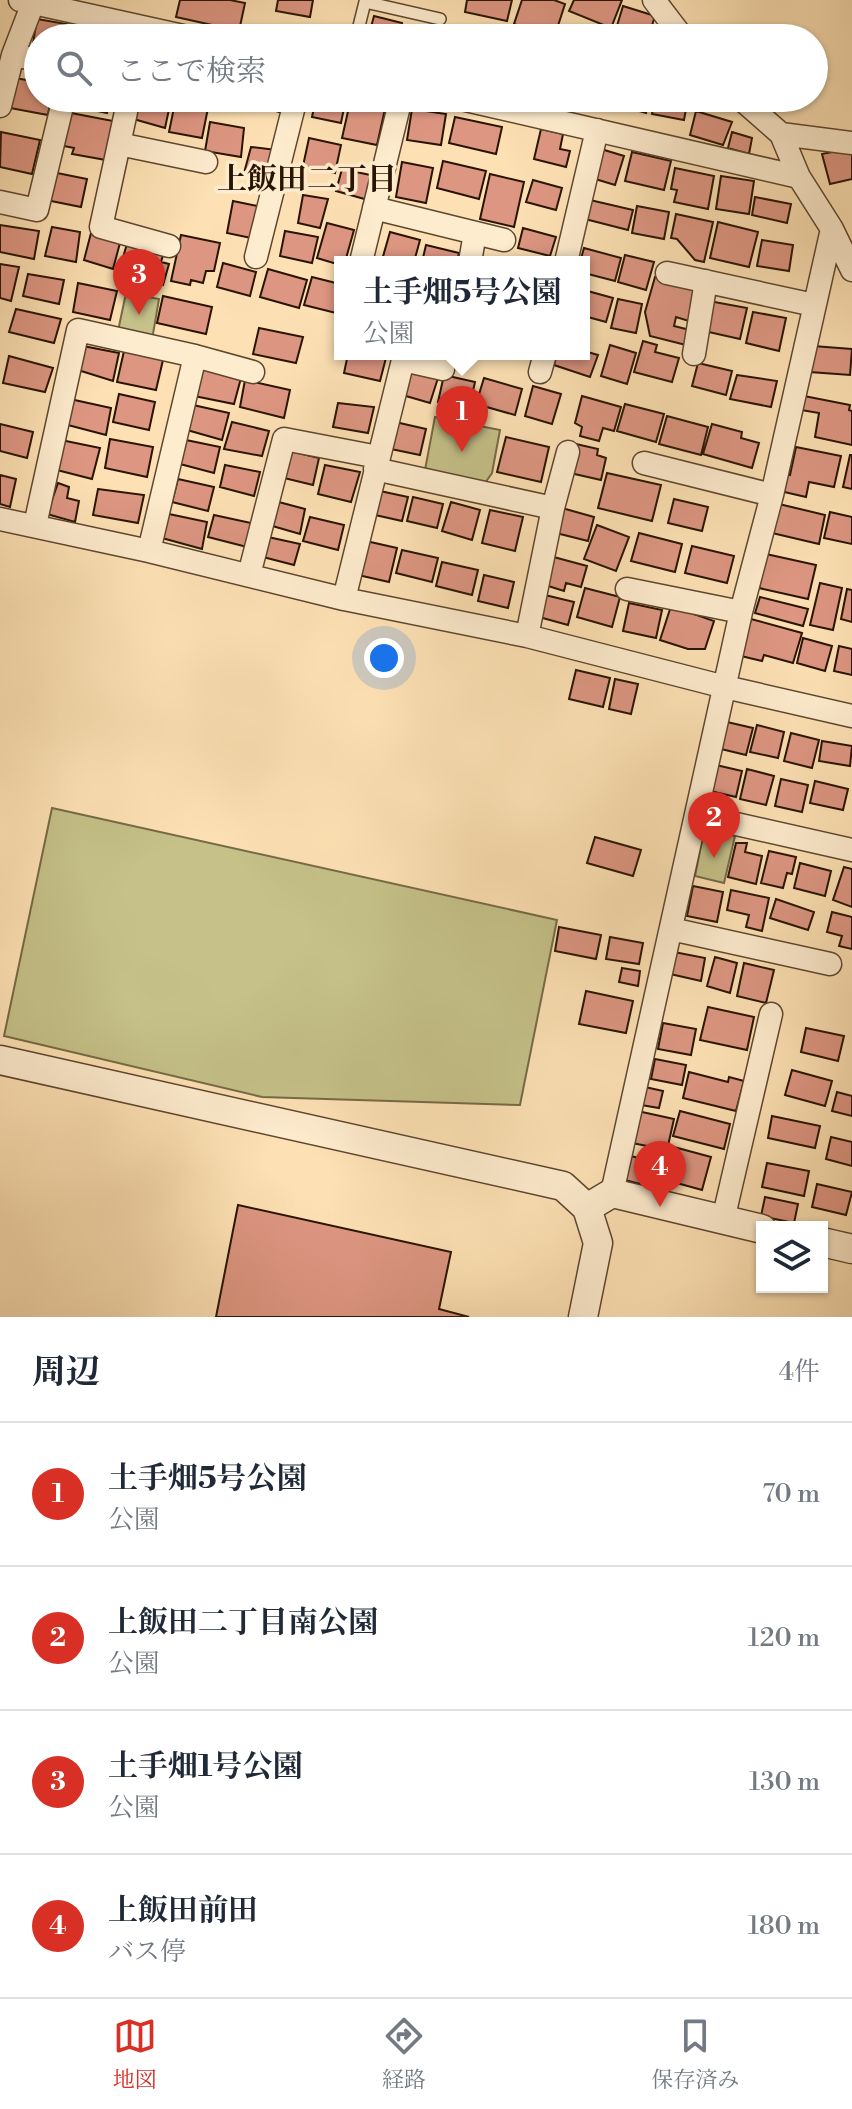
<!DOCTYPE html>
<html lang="ja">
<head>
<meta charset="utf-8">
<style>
	body { margin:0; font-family:"Libre Bodoni","Noto Serif JP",serif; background:#f6f6f7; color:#1f2937 }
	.controls { position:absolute; right:24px; bottom:24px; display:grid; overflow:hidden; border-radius:0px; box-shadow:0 2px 6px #0004 }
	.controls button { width:72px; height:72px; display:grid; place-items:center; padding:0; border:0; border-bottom:2px solid #e0e1e3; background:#fff; color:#1f2937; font:40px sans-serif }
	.you { position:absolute; left:384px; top:658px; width:28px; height:28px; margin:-20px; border:6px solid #fff; border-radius:50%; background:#1a73e8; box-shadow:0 0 0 12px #1a73e833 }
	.badge { display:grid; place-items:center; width:52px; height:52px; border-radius:50%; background:#d93025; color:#fff; font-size:26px; font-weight:700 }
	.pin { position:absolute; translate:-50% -66px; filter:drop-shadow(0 2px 4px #0008) }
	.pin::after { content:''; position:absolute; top:42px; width:28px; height:24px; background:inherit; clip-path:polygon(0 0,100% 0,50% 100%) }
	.popup { position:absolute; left:334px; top:256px; width:256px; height:104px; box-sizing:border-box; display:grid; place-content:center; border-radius:0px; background:#fff; filter:drop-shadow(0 2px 6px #0005); font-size:26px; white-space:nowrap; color:#747a83 }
	.popup b { font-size:30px; color:#1f2937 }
	.popup::after { content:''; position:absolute; left:50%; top:100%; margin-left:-16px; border:16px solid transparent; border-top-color:#fff }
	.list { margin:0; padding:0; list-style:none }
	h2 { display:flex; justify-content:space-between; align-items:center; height:104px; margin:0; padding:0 32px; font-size:34px }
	h2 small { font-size:26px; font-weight:400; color:#747a83 }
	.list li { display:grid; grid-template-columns:52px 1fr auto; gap:24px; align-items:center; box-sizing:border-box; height:144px; padding:0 32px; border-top:2px solid #e0e1e3 }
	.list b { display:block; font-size:30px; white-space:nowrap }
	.list p { margin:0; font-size:26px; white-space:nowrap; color:#747a83 }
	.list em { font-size:26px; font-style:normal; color:#747a83 }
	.icon { flex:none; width:44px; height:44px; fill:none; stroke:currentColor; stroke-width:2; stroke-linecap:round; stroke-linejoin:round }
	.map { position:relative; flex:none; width:852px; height:1317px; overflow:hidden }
	.search { position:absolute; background:#fff; box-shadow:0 2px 6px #0004; left:24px; right:24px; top:24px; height:88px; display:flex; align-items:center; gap:20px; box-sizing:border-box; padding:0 28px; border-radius:44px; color:#747a83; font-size:30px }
	.sheet { height:680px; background:#fff }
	nav { display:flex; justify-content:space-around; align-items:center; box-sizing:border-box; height:112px; border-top:2px solid #e0e1e3; background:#fff; font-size:22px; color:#747a83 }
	nav a { display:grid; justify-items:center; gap:4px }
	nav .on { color:#d93025 }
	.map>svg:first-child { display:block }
</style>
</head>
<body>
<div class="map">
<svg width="852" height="1317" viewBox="0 0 852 1317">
	<rect width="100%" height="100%" fill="#fde1b4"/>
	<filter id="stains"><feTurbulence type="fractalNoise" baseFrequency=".0025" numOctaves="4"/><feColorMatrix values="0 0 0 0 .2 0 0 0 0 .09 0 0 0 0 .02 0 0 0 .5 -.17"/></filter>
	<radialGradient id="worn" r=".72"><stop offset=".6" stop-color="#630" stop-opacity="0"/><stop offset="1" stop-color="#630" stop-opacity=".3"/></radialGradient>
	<path fill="#c5c189" stroke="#776a46" stroke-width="2" d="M126,293L159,299L152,340L118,331Z
		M435,417L500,430L492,473L483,486L424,475Z
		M52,808L557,920L520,1105L262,1097L4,1036Z
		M709,833L735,836L724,883L695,876L702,841Z"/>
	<path fill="#dd9682" stroke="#291403" stroke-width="2" d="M180,0H230L245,3L239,31L176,17Z
		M278,0H313L310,17L276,11Z
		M467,0H512L507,21L465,12Z
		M522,0H554L565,4L554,38L514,24Z
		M574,0H622L611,28L569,11Z
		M623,6L655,16L648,38L616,29Z
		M374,16L402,23L399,38H368Z
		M37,19L72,25L70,38H38V50L32,49Z
		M404,27L428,33L427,38H401Z
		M433,28L462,36L461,38H430Z
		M563,28L601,38H560Z
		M86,31L127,38H84Z
		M15,78L38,82V98H51L48,115L10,108Z
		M76,98H110L107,113L74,106Z
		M136,98L171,100L165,128L130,118Z
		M176,98L209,103L202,138L169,132Z
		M256,98H288L283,113L254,105Z
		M316,98H346L341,123L312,117Z
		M351,98H376L387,100L377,145L342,138Z
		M624,98H650L646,113L622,106Z
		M655,98H688L684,120L652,114Z
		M412,109L446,114L441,145L407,140Z
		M696,111L732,122L723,145L690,135Z
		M66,112L113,121L106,160L72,154L74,148L59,145Z
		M455,117L502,127L496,154L449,143Z
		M210,122L244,128L241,157L205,151Z
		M541,129L563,134L560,149L570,151L566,167L534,159Z
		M1,132L40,140L32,174L0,167Z
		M732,132L752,138L749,154L728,148Z
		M309,138L341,145L335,173L303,166Z
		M251,147L277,150L268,181L244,173Z
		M852,148V179L830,184L822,154Z
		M601,149L624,156L615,185L592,178Z
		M632,152L671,161L664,190L625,181Z
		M443,161L486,171L479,199L437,188Z
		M402,162L433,168L426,203L396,197Z
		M675,168L714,176L708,209L674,202L677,190L671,189Z
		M342,169L375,176L368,200L336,191Z
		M52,172L87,179L81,207L46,200Z
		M490,174L524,182L514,227L480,219Z
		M721,176L754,181L749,214L716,209Z
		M533,180L562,188L556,210L526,202Z
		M303,195L328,199L320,228L298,223Z
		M755,197L791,204L787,223L752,215Z
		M590,200L633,210L628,230L585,219Z
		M233,201L262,207L256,239L227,233Z
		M637,206L669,212L664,239L632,233Z
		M676,214L713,222L704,262L695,260L677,239L671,238Z
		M718,222L758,232L749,267L710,258Z
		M327,223L354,230L345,262H340V265L317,258Z
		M0,225L39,231L34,259L0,252Z
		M52,227L80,232L76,262L45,256Z
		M523,228L556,237L550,256L518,248Z
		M285,231L318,237L312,263L280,256Z
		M390,232L420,240L414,262H391L382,260Z
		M91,233L120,243L113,269L84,260Z
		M181,235L220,243L214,271H206L203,283L191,280L190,285L171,281Z
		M128,240L163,255L161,262L169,264L163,285L119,272Z
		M762,240L793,245L789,271L757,266Z
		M426,245L459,253L457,262H422Z
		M584,248L621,258L615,281L584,273V262H580Z
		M625,255L654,262L646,290L618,282Z
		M223,263L256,272L250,296L217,287Z
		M0,264L19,267L11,301L0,298Z
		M268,269L307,280L299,308L260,297Z
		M28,274L64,280L59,304L23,296Z
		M312,277L340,284V314L304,305Z
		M655,277L698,288L689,321L676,317L674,326L690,330L686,345L650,336L645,312Z
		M78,283L117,291L110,320L73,312Z
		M584,290L613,298L606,322L584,316Z
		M163,296L212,307L206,334L157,323Z
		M618,299L642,304L636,333L611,328Z
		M709,301L747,308L740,339L704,331Z
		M16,309L61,319L54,343L9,332Z
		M753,312L786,318L779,351L746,343Z
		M259,328L303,337L296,363L253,354Z
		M643,341L657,345L655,352L679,358L672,382L634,372Z
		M610,345L636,353L627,384L601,376Z
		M83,346L119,353L113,381L78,370Z
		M813,346L852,349L850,375L810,372Z
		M124,351L163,360L156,390L117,382Z
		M584,351L598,355L590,377L554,365L557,354H584Z
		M348,354H387L380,381L344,373Z
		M9,356L53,368L45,392L3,383Z
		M698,363L732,371L726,395L692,386Z
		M407,368L438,378L430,403L399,394Z
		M200,369L241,378L234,404L194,396Z
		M444,375L475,382L469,409L438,402Z
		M737,375L777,381L771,407L730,399Z
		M484,378L522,389L515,415L476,404Z
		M245,380L290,390L284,418L240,407Z
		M533,386L561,394L552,424L525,416Z
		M119,394L155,402L149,430L113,422Z
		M582,396L621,407L614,431L603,428L599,441L580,436L582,427L575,423Z
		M804,396L850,405L849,410L852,411V445L815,437L819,413L801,410Z
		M70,399L111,408L106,435L64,424Z
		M338,403L374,407L368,433L333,427Z
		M625,404L664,414L656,442L617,431Z
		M193,405L229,413L222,440L187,430Z
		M667,416L708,427L701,455L659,444Z
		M391,421L426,429L420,455L386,448Z
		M232,422L269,431L262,456L224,449Z
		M0,424L33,432L27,458L0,451Z
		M712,424L742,432L741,438L759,443L752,468L703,454Z
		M506,437L549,447L541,482L497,472Z
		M110,439L153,447L147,477L105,468Z
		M61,440L100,448L92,479L53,469Z
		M186,440L220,447L214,473L180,464Z
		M576,444L598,449L597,455L606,458L601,480L570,473Z
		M796,447L841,456L834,487L809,482L806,497L780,491L784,473L790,475Z
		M286,450L319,458L313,485L280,477Z
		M850,455H852V489L843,487Z
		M225,465L260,472L254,496L220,487Z
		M325,465L360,472L351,502L318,494Z
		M607,473L661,485L652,521L598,508Z
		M0,475L16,479L10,507L0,504Z
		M178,479L214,487L208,511L172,502Z
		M58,483L69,487L67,498L79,501L75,522L47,514Z
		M98,489L144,495L138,523L93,515Z
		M380,491L408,497L402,521L375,515Z
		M413,497L443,504L437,528L407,521Z
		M674,499L708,507L702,531L668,523Z
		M275,501L305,509L300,534L269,525Z
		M451,502L480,510L472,540L442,531Z
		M779,504L825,515L819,544L772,533Z
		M562,508L594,517L588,541L556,533Z
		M490,510L523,517L515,551L482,543Z
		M830,512L852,517V544L824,538Z
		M169,514L207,522L202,549L162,538Z
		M214,515L251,523L247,547L208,537Z
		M310,517L344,525L338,550L303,541Z
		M597,525L629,537L616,571L584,559Z
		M639,533L682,544L675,572L631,561Z
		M268,537L300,544L294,565L263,557Z
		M366,541L397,548L389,582L358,575Z
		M692,546L734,556L727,583L685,573Z
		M402,550L438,558L432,582L396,573Z
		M766,554L816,565L808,599L759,588Z
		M550,556L587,566L581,587L566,583L564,591L542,584Z
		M442,562L478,570L472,595L436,586Z
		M484,575L514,582L508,608L478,601Z
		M820,583L842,588L833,630L810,625Z
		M585,588L620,597L612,627L577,617Z
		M847,589L852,590V622L841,619Z
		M545,595L574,602L568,625L539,617Z
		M760,597L808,609L803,626L755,613Z
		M629,603L662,610L656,638L623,631Z
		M671,606L714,621L705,649H688L660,640Z
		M751,619L802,633L793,663L764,655L762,661L741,656Z
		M803,638L832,646L825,671L797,663Z
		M839,646L852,649V675L834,671Z
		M576,670L610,678L603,707L569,699Z
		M615,679L638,684L631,714L609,709Z
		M727,722L753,728L746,755L721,749Z
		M757,725L784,732L778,758L750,752Z
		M791,733L819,740L812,768L784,761Z
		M822,741L852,746L850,766L819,761Z
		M716,765L742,771L736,797L710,791Z
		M747,769L774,776L766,805L740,799Z
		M781,779L808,785L802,812L775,806Z
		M815,781L848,789L843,810L810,803Z
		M595,837L641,850L633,876L587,863Z
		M736,843H747L745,852L762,856L756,884L728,877Z
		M769,851L796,857L792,874L787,873L783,888L761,883Z
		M800,863L831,871L825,896L794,888Z
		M844,867L852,869V907L833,900Z
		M693,886L723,892L717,922L687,916Z
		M731,890L769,898L762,931L746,927L749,915L727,910Z
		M776,899L814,912L808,930L770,918Z
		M832,912L852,917V949L839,946L842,936L827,932Z
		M559,927L601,935L596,959L555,951Z
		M610,937L643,943L639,964L606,959Z
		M674,952L705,958L701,981L670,974Z
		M715,957L737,963L730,993L707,986Z
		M744,963L774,970L766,1003L737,996Z
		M622,968L640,971L638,986L619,982Z
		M586,991L633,1001L626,1033L579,1024Z
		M708,1007L754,1017L747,1050L700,1040Z
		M663,1023L696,1029L691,1055L658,1049Z
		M806,1028L844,1036L838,1061L801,1052Z
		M655,1059L686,1065L682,1085L651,1079Z
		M792,1070L832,1081L825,1106L785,1095Z
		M689,1072L728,1082L729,1077L744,1081L736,1111L683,1098Z
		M645,1087L663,1091L659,1108L641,1105Z
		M837,1092L852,1096V1116L832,1111Z
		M633,1110L674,1119L667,1150L627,1142Z
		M680,1111L730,1124L724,1149L673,1136Z
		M772,1116L820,1126L815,1148L768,1138Z
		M831,1137L852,1142V1166L826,1159Z
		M674,1147L711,1157L702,1190L666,1180Z
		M627,1155L650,1161L644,1185L621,1179Z
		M767,1163L809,1171L804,1196L762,1187Z
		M817,1184L852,1192L846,1215L812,1207Z
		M765,1197L798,1204L794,1223L761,1216Z
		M238,1205L451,1252L439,1309L469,1317H216Z"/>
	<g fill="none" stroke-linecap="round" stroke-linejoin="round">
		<defs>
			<path id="service" d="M356,38L365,2L440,19"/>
			<path id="minor" d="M20,0L192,38
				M654,0L683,38
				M13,55L38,60
				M129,98L101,227L169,246
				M457,98L799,177
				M740,98L781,134L799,177L832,229L852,270
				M0,106L13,55L33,3L32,0
				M781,134L852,143
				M119,144L206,162
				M0,202L37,210L64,98
				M374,208L504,240
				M256,257L296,98
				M361,262L401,98
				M470,262L475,233
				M566,262L597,130
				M667,273L814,305
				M694,354L706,281
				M195,356L253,372
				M540,372L545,354
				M644,463L772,495
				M375,469L553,508
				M0,519L149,551L344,599L527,636L725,687L852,716
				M35,525L78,330L195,356L149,551
				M249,575L284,439L378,457
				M627,589L741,612
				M344,599L403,360L443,369
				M527,636L553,508L568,452
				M696,815L852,850
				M671,929L830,964
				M612,1193L741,612L772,495L832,229
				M723,1220L771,1014"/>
			<path id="tertiary" d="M0,1060L563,1186L587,1208L598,1243L583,1317
				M587,1208L612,1193L762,1229
				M822,1242L852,1249"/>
		</defs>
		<use href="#service" stroke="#5e472f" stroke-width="14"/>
		<use href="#minor" stroke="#5e472f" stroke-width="25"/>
		<use href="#tertiary" stroke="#5e472f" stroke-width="31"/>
		<use href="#service" stroke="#feecce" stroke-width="11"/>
		<use href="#minor" stroke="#feecce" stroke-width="22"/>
		<use href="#tertiary" stroke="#feecce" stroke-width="28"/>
	</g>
	<g text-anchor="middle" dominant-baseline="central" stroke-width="7" stroke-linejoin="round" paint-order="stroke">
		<g font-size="30" font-weight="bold" fill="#291403" stroke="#feecce">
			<text x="307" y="180">上飯田二丁目</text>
		</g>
	</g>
	<rect width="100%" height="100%" filter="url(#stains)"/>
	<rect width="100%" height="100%" fill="url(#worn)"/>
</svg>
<div class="controls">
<button><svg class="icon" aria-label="layers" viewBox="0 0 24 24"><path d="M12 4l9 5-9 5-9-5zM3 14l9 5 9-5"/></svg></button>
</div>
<div class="you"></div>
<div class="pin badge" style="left:462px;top:452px">1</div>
<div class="popup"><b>土手畑5号公園</b>公園</div>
<div class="pin badge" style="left:714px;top:858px">2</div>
<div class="pin badge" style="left:139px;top:315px">3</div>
<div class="pin badge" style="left:660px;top:1207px">4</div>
<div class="search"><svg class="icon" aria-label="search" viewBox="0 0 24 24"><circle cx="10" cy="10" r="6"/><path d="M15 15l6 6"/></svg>ここで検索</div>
</div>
<section class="sheet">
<h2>周辺<small>4件</small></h2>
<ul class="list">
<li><span class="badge">1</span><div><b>土手畑5号公園</b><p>公園</p></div><em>70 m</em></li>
<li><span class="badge">2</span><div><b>上飯田二丁目南公園</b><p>公園</p></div><em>120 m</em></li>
<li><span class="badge">3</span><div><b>土手畑1号公園</b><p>公園</p></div><em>130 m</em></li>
<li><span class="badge">4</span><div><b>上飯田前田</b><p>バス停</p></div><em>180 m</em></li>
</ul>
</section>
<nav>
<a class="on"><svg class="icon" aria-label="map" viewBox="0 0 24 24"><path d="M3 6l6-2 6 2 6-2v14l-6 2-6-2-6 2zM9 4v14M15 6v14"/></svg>地図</a>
<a><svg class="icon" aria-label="directions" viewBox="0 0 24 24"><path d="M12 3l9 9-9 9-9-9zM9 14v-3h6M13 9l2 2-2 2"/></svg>経路</a>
<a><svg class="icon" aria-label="saved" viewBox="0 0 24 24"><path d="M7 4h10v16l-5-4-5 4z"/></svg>保存済み</a>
</nav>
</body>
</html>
